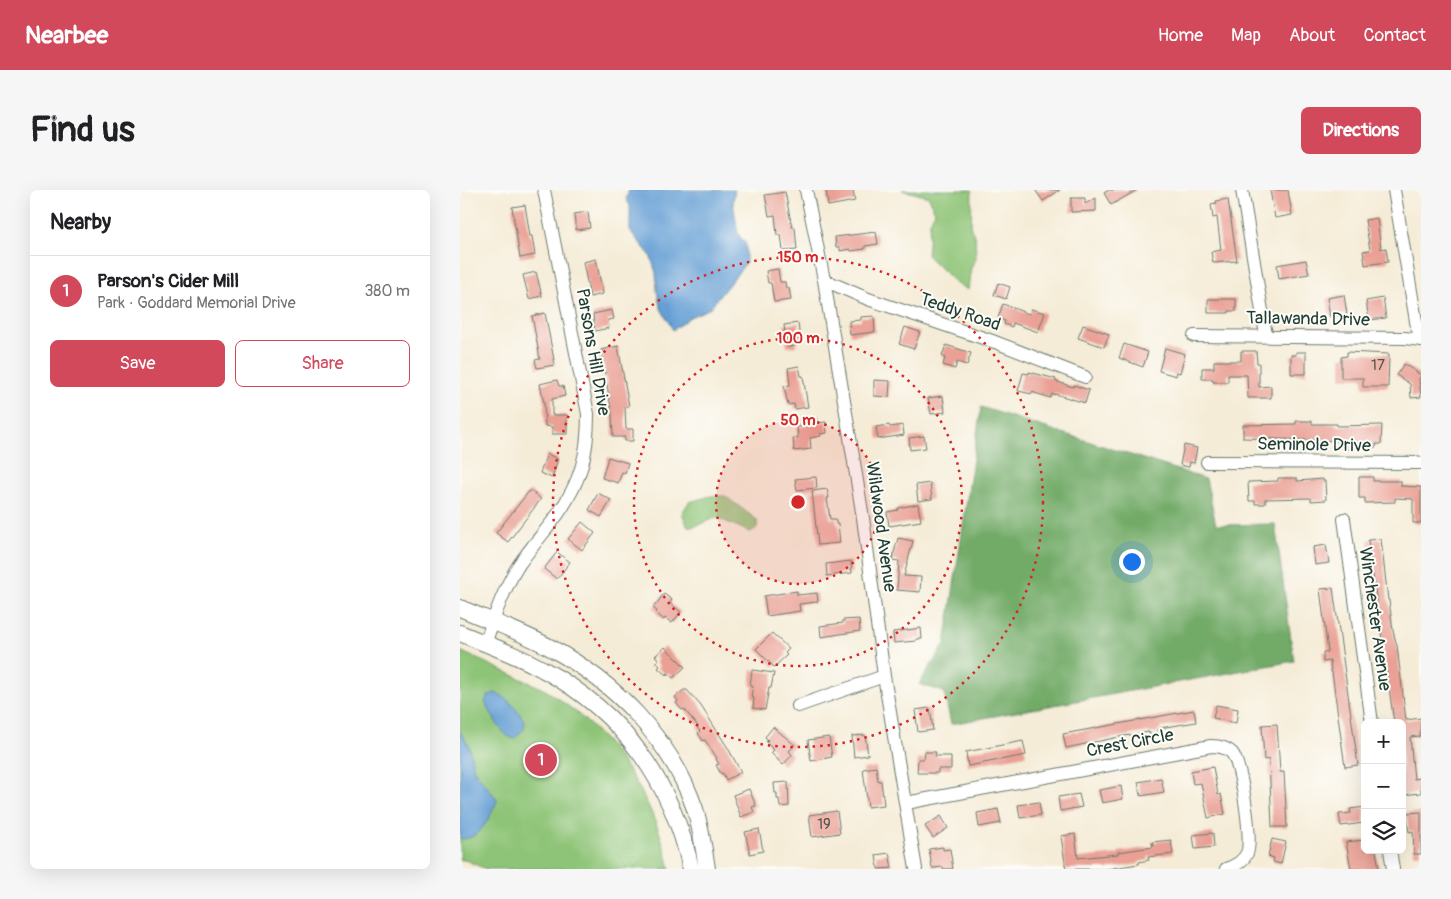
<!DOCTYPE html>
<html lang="en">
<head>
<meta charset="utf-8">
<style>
	body { margin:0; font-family:Pangolin,sans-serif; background:#f6f6f6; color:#202124 }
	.controls { position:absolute; right:15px; bottom:15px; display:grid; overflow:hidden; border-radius:8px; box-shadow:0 5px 20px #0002 }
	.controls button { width:45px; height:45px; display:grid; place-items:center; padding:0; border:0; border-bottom:1px solid #e0e0e0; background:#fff; color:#202124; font:25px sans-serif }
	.you { position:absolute; left:671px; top:371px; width:18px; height:18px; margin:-12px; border:4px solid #fff; border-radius:50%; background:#1a73e8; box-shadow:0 0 0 8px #1a73e833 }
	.badge { display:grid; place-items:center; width:32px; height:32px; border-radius:50%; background:#d1495b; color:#fff; font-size:16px; font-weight:700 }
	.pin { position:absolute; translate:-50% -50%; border:2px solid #fff; box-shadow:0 1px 5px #0006 }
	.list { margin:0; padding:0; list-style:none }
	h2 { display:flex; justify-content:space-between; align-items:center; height:65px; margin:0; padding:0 20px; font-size:21px }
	h2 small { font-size:16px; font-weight:400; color:#757577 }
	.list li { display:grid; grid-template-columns:32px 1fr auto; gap:15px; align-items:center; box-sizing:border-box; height:70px; padding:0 20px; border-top:1px solid #e0e0e0 }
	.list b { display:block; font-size:19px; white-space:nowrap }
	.list p { margin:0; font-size:16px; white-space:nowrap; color:#757577 }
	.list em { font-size:16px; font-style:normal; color:#757577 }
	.actions { display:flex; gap:10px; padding:15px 20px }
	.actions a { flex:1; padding:11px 0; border:1px solid #d1495b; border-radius:8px; text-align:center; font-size:18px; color:#d1495b }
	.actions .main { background:#d1495b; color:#fff }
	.icon { flex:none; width:28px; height:28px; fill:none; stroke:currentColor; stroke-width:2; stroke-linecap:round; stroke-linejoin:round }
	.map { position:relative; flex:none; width:961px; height:679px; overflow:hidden; border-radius:8px }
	header { display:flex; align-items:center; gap:30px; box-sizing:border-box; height:70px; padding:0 25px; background:#d1495b; color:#fff }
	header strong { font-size:24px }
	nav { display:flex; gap:28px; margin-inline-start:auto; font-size:18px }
	.intro { display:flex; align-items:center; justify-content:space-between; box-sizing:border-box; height:120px; padding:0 30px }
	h1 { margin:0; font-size:35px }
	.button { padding:12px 22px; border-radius:8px; background:#d1495b; color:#fff; font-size:18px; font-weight:700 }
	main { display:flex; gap:30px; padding:0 30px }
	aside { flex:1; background:#fff; border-radius:8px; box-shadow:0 5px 20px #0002 }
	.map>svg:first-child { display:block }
</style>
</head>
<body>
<header>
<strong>Nearbee</strong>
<nav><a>Home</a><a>Map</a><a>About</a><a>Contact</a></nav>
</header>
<div class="intro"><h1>Find us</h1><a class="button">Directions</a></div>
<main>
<aside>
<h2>Nearby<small></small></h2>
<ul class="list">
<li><span class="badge">1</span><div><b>Parson's Cider Mill</b><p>Park · Goddard Memorial Drive</p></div><em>380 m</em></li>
</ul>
<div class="actions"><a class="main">Save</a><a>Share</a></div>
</aside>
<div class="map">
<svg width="961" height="679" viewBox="0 0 961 679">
	<rect width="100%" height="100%" fill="#fdfcf7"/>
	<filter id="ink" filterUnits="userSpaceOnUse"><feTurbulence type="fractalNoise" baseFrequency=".02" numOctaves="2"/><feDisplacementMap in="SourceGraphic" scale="10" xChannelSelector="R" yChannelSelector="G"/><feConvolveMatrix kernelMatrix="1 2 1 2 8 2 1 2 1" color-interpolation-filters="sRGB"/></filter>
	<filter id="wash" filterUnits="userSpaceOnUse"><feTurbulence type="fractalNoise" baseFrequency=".0096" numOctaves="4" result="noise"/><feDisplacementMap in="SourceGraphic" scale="20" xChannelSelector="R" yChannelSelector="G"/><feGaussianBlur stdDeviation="1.12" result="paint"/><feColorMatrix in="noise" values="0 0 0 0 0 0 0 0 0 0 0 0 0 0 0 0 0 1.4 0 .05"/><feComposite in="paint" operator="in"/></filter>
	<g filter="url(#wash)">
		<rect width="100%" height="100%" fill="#f5ecd7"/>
		<path fill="#8ec477" stroke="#568056" d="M442,0H512L511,40L515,45L516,69L511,77L508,100L494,92L467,65L470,32L475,22L469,7Z
			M251,306H265L297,330V338L290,342L258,328C248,329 240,336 230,337L227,335L222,323L229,312Z
			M0,461C20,470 39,479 59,488C68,492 78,496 87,501C152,543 193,604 210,679H26L5,670H0Z"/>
		<path fill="#72aa68" stroke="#48744e" d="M521,217L746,289L756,335L815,334L834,471L491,534L484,502L459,494L485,454Z"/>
		<path fill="#659fd5" stroke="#426e84" d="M169,0H275L273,12L278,44L286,54V73L249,119L230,127L213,140L200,117L197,101L196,83L190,65L170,41V16L166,9Z
			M34,503C46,504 59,522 65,532L64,539L54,549C40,545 32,524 25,512L27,507Z
			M0,541L9,556L14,580L36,608L37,611C31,626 19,651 0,649Z"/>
		<g id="blocks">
			<path fill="#eaa095" d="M366,0H393L395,11L368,16Z
				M575,0H600L583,11Z
				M649,0H677L651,15L644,3Z
				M810,0H828L832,25L815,28Z
				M325,2L332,37H335L337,60L323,61L321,45H317L315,25L309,26L305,5Z
				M611,8H625V14L636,8V21L611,22Z
				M768,9L777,71L753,73L751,62L761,60L757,27L753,28L751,14L757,13L756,11Z
				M65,15L70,46H72L75,65L60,68L52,17Z
				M128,22L130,38L116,40L114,24Z
				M917,28L921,59L926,58L928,72L905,75L903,61L910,60L905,30Z
				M416,42L418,54L405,56V59L391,61L390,59L380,61V57H376L375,47Z
				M136,69L143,104L130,107L123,72Z
				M846,70L849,84L819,89L817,75Z
				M318,79L320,92H325L326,98H329L331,110L314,112L311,93H308L306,81Z
				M76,82L82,106L69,109L63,85Z
				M538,93L550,97L546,109L534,105Z
				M884,105L887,124L870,127L867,108Z
				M923,108L926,128L909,130L906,111Z
				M748,109H776V121H769V123H748Z
				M543,114L566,123L570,124L571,119L585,123L578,142L553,133L552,137L544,134L545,131L538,128Z
				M152,120L154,129L148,130L149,138L135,141L133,124Z
				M85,123L95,175L77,178L75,170L80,169L72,126Z
				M414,126L415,142L390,145L389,131L401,130V127Z
				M338,133L340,149L335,150L336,156L327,157L324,135Z
				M623,135L649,144L644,157L618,148Z
				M445,137L460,142L454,159L439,154Z
				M664,154L688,162L683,177L659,168Z
				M486,155L511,163L507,175L497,172L495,179L483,175L485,168L482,166Z
				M158,156L169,216L165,217L166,239H173V251H165V247H153L152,224L141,160Z
				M705,158L725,164L720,183L717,182L716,186L699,181Z
				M781,161H796L797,173H799V197L811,196V208H788L787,185H768V192H753V189H742V178H754V171H781Z
				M836,162H846V184H831V165H836Z
				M887,162L929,164L928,197H903V188H881V167L887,166Z
				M944,174L961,185L959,189L961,207L951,208L950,194L936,185Z
				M339,176L341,186H343L348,217L335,219L334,214L328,215L324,196L330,195L328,178Z
				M569,182L596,189L595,191L613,197L614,195L629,200L625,213L595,204V205L592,204L590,208L572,202V204L558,201L563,183L569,184Z
				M97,190L99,196H103L105,206L92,209V225H107V244H92V237L85,236L84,213L80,194Z
				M414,190L430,191L429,207L414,206Z
				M483,206L485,222L471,224L468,208Z
				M357,228V233L366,232L367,243L360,244L361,246L350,248L351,259L334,261L333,248H338L337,237L347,236L346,230Z
				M836,231H852V234H877V236L922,235L921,254H916V257H896V259H884V251L783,248V235L836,234Z
				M429,235L430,237L443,235L444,245L418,249L416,237Z
				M464,246L466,258L450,260L449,248Z
				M724,255L737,258L734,273L730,272L729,277L720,275Z
				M87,264L98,269L92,288L80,283Z
				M148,267L168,273L165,283L162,282L158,293L142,288Z
				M356,287L357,298L337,300L335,289Z
				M899,287H913V291H941V296L961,297V333H953V309L935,308V312L905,313V308H899Z
				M818,288H837V291L863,289V291H865L866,310L851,311V308L805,309V314H795V311H789L788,292L818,291Z
				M470,293L472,309L458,311L456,295Z
				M367,299L369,308H367L370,329H376V334H378L380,353L358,355L352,301Z
				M70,300L81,309L48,352L36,343Z
				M138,303L151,310L141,327L129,320Z
				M458,314L461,331L429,336L427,322L438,320V318Z
				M122,332L135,343L122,360L108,349Z
				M438,348L453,351L444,386L461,387L460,402L437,400L439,371L432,370Z
				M921,349L928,410H929L933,441L937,456L946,530L961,528L960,546L950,547L954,589L961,588V603L942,605V533H934L908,350Z
				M866,355L869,373L855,375L853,357Z
				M97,362L110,372L97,389L84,379Z
				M391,371L392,383L367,386L366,374Z
				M873,398L898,575L885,577L872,482H871L870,471L863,472V462H868L860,399Z
				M337,401V405L357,403L358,412L339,414L340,421L307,426L304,406Z
				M204,404L212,410L210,413L221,422L212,433L205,428L204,430L196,423L197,421L193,418Z
				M399,429L400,441L361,447L360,436L383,433V430Z
				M461,438L462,449H456V451L434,453L433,442Z
				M312,443L329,459L325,463L327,465L314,477L296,459Z
				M205,457L225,477L213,488L208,483L206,485L198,478L200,476L196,472L199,469L195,466Z
				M292,480L314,483L311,498H309L305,520L293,518L294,508L291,507L293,496H290Z
				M224,500H227L241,516L268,558L281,582L266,590L263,583L261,584L256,575L259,574L256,569L257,568L245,550L243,551L238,543L240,541L237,537L238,536L224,519L222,520L216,513L218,511L215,507Z
				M756,515L778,519L776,533L753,528Z
				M470,518L473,540L458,542L455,520Z
				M734,520L736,532L700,538V540H697L698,542L689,544V542L664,546L606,558L603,544Z
				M817,534L820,582H824L827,637H812L809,569L804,570L802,535Z
				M313,537L335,555L329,561L332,565L323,575L311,563L314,560L306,552L308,550L305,547Z
				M405,545L408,565L394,567L392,546Z
				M369,547L372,567L351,571L348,550Z
				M563,551L566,565L508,576L506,562Z
				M465,562H476L475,566H491V579H478V583H457L458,569H464Z
				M416,577L418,591H421L424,615L408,617L403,579Z
				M753,577L758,605L761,604L765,624L748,628L741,593L733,594L731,581Z
				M701,588L704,602L681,606L678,592Z
				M328,592L329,616L320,617L319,609H317V603H315L314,593Z
				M661,596L663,609L642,613L639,600Z
				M289,599L296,616L292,617L294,622L281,627L273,605Z
				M619,604L622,617L600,621L598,607Z
				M579,612L581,625L560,628L558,615Z
				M905,617L904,633L881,636L879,624L891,623L890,619Z
				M538,619L541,633L519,637L517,623Z
				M377,621L380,643L352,647L349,625Z
				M961,622V664H954L953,641L949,642L946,623Z
				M481,626L488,638L473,648L465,636Z
				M299,639L303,661L290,664L285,642Z
				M753,643L754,657L735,659L733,645Z
				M615,644L618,668L658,664V662L693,657L692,652L711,650L713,664L688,667L689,670L679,672V674L646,679H606L601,646Z
				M812,649L826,652L821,674L813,672L814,668L808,666Z
				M905,650V660H916L919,679H891L886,652Z
				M483,657V660L490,659L493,679H483V677L472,678L469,659Z
				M429,663L432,678L418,679L416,665Z"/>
		</g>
	</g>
	<g filter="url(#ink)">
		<use href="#blocks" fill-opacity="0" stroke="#6a7a6d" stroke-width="1"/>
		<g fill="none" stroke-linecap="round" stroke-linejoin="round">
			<defs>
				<path id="street" d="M346,0L364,90L386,223L403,328L424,486L456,679
					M782,0L806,145
					M934,0L957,137L961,147
					M364,90L408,109L535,152L625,187
					M734,146L945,148L961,150
					M747,272L961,273
					M884,329L912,533
					M25,454C34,428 43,400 58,376C70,358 85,342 98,324C121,291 128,264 128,224L84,0
					M338,516L424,486
					M446,613L751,556C759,556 766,557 772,563C781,573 793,651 787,663C783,672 775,676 766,679
					M930,660L933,679"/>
				<path id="secondary" d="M0,418C30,431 62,442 91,458C154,492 211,549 235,619C241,639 244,659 247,679
					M0,443C28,455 58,465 84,480C163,523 212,592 231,679"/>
			</defs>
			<use href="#street" stroke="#6a7a6d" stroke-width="14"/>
			<use href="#secondary" stroke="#6a7a6d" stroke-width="18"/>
			<use href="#street" stroke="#fff" stroke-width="12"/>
			<use href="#secondary" stroke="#fff" stroke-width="16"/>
		</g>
	</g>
	<circle cx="338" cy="312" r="82" fill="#d62828" fill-opacity=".12"/>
	<g fill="none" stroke="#d62828" stroke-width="2.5" stroke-dasharray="2.5 5">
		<circle cx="338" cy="312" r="82"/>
		<circle cx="338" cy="312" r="164"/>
		<circle cx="338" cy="312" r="245"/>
	</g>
	<g text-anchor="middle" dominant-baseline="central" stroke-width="4" stroke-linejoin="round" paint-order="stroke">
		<g font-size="15" fill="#52564c">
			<text x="918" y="175">17</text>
			<text x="364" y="634">19</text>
		</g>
		<g font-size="18" fill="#1f3d34" stroke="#fdfcf7">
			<text transform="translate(500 122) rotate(19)">Teddy Road</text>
			<text transform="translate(848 129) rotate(1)">Tallawanda Drive</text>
			<text transform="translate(133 162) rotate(80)">Parsons Hill Drive</text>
			<text transform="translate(854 255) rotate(1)">Seminole Drive</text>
			<text transform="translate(421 337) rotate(82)">Wildwood Avenue</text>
			<text transform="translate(915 429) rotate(82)">Winchester Avenue</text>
			<text transform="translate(670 553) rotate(-11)">Crest Circle</text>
		</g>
	</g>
	<circle cx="338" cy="312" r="8" fill="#d62828" stroke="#fdfcf7" stroke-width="2.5"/>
	<g font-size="15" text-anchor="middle" font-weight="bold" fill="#d62828" stroke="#fdfcf7" stroke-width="4" stroke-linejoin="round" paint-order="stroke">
		<text x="338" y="72">150 m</text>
		<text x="338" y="153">100 m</text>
		<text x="338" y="235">50 m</text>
	</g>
</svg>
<div class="controls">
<button>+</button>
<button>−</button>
<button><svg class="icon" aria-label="layers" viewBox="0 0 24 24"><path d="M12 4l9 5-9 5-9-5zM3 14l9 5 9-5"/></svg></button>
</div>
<div class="you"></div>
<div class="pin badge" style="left:81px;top:570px">1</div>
</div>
</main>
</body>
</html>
